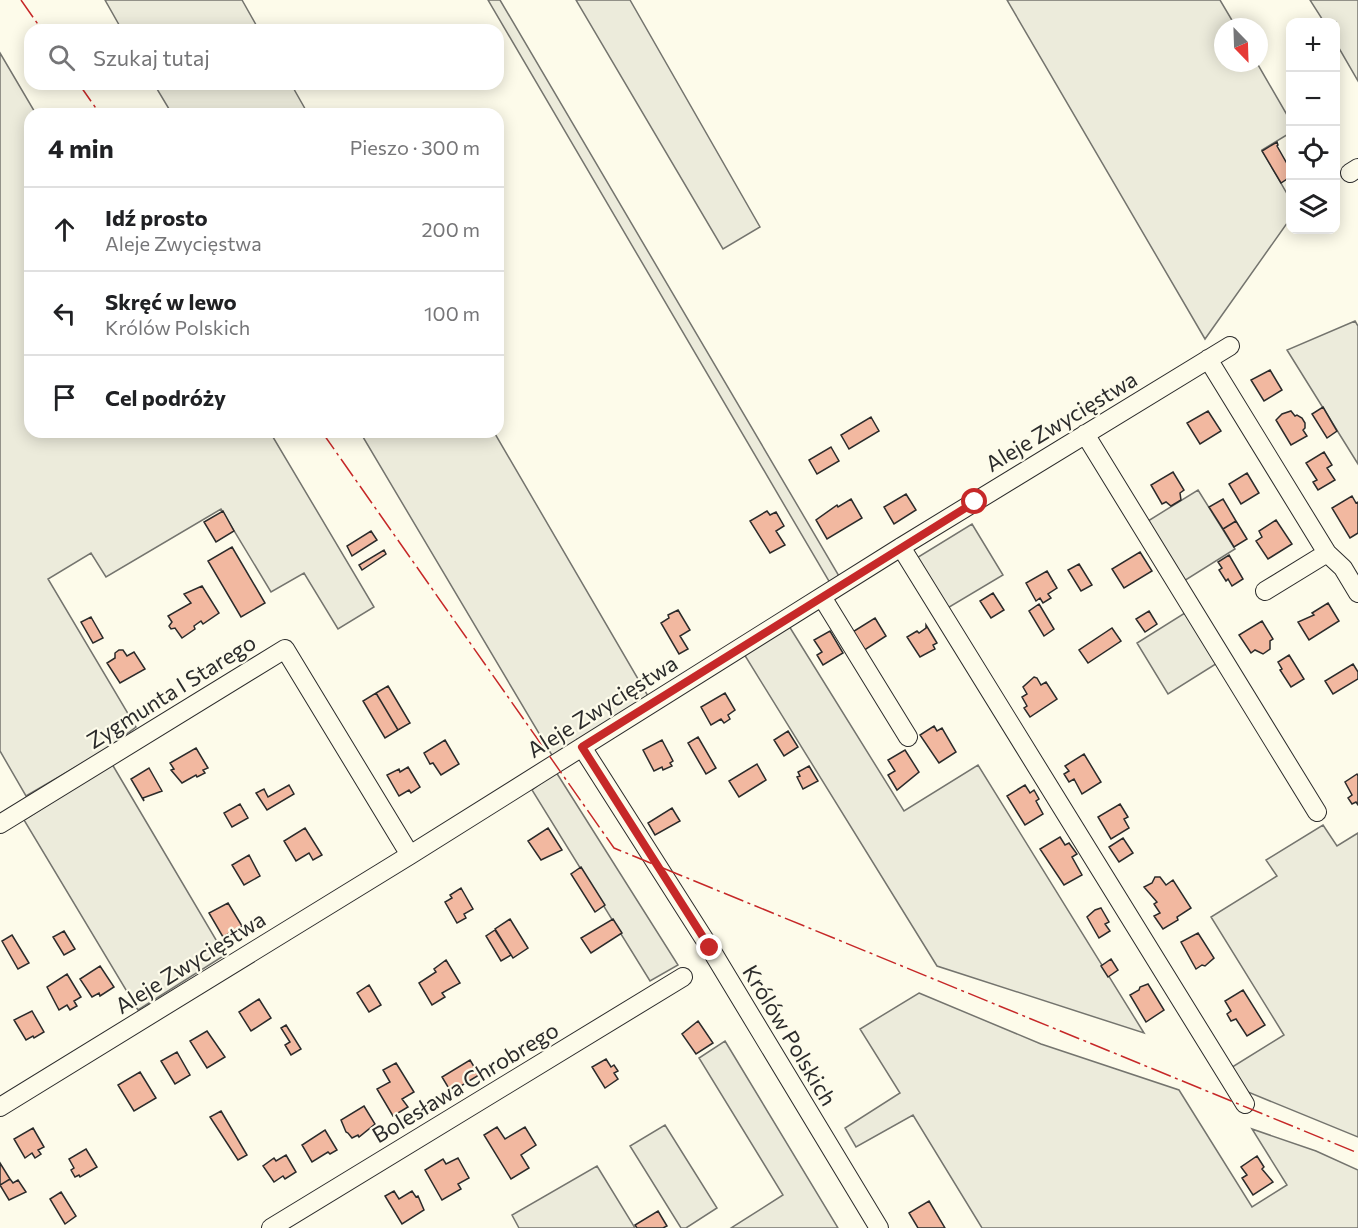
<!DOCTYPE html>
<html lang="pl">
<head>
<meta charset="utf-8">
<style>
	body { margin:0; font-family:Commissioner,sans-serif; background:#f6f6f6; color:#202124 }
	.controls { position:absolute; right:18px; top:18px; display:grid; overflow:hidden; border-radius:12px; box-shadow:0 3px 15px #0003 }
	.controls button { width:54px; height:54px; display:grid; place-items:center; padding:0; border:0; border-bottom:2px solid #e0e0e0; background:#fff; color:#202124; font:30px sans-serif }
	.compass { position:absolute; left:1214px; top:18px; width:54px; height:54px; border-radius:50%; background:#fff; box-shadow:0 3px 15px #0003; rotate:157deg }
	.stop { position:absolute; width:18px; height:18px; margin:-14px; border:4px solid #c62828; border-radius:50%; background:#fff }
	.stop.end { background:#c62828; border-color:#fff; box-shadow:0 2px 6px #0008 }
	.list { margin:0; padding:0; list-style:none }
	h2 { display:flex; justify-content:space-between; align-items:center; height:78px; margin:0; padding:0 24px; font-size:26px }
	h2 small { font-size:20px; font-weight:400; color:#757577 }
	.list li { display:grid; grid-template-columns:39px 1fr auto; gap:18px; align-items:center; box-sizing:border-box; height:84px; padding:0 24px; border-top:2px solid #e0e0e0 }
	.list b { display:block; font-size:22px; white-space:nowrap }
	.list p { margin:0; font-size:20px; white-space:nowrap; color:#757577 }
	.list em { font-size:20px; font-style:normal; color:#757577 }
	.icon { flex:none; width:33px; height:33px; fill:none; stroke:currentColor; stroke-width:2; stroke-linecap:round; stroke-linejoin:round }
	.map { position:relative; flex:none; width:1358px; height:1228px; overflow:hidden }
	.search { position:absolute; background:#fff; box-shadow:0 3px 15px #0003; left:24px; top:24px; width:480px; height:66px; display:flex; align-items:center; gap:15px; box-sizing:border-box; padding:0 21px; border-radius:18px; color:#757577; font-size:22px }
	.panel { position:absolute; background:#fff; box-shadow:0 3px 15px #0003; left:24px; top:108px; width:480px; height:330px; border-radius:18px }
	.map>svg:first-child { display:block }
</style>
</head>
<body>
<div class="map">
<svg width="1358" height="1228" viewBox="0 0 1358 1228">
	<rect width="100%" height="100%" fill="#fdfbea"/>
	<path fill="#ecebdb" stroke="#74746e" stroke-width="1.5" d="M105,0H242L259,30H122Z
		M488,0H500L839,576L830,583Z
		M576,0H630L760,227L723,249Z
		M1007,0H1220L1236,27H1223V63H1257L1290,120V133L1262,150L1290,199V219L1205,339Z
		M1310,0H1358V81L1336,43V22H1324Z
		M0,53L36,114H30V432H270L374,607L338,629L304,573L271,592L221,509L106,577L91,553L48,579L136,727L105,750L26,796L0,751Z
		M154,84H291L308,114H172Z
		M1355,321L1358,326V464L1287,350Z
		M360,432H494L648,696L553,757Z
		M1198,490L1235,549L1184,581L1148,521Z
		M972,524L1003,575L946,609L915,559Z
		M1188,611L1219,662L1168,694L1137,643Z
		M789,626L904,811L978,765L1144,1033L937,966L744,654Z
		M112,764L225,955L138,1010L24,820Z
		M556,772L678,965L650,981L532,790Z
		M1323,825L1337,846L1358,833V1137L1243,1090L1229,1069L1284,1035L1211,917L1277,876L1266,860Z
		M919,993L1041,1044L1179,1090L1252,1207L1287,1185L1252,1129L1316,1151L1358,1170V1228H982L913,1115L856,1147L845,1128L900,1093L860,1029Z
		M725,1041L838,1228H731L783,1195L699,1058Z
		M665,1125L717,1208L686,1228H681L630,1146Z
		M597,1166L635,1228H519L512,1215Z"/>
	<path fill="#f2b8a0" stroke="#2b2b2b" stroke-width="1.5" d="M1277,142L1278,145L1277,146L1290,169V177L1281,183L1262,151Z
		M1270,370L1282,390L1264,401L1251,380Z
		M1323,407L1337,431L1327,438L1312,414Z
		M1208,411L1221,431L1200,444L1187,423Z
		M1291,411L1295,416L1297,415L1302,418L1305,423V428L1303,430L1307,436L1291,445L1276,420L1282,414Z
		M871,417L879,431L849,449L841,435Z
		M831,447L839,461L817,474L809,460Z
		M1324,452L1332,465L1327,468L1335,480L1318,490L1313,482L1317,480L1306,463Z
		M1173,472L1184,490L1180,493L1181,500L1171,506L1166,502L1162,504L1151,485Z
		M1247,473L1259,493L1241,504L1229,484Z
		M906,494L916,510L894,524L884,507Z
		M1352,496L1356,503L1358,502V533L1350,538L1332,508Z
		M851,499L862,518L827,539L816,520L837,505L838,507Z
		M1223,499L1236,521L1223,529L1209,507Z
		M223,511L234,531L216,542L204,522Z
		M767,511L770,515L776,512L784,526L776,531L785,545L770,553L750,521Z
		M1276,520L1292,544L1268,559L1256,541L1262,537L1259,531Z
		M1236,521L1247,539L1234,547L1223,529Z
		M371,531L377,540L352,556L347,546Z
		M232,547L265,603L241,617L208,561Z
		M384,550L386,554L362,570L359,565Z
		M1140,552L1152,571L1124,588L1112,569Z
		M1229,555L1243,579L1232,586L1228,579L1226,581L1219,570L1222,568L1218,562Z
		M1079,564L1092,585L1081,591L1068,570Z
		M1047,571L1057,588L1048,594L1051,598L1043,603L1040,598L1036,601L1026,583Z
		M202,586L219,613L203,624L201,621L194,626L195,629L182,638L175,628L171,629L169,626L172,622L168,616L191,603L184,594Z
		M993,593L1004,610L991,618L980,601Z
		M1328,603L1339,621L1309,640L1298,622L1314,615L1312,613Z
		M1039,604L1054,629L1044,636L1029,611Z
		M678,610L690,630L680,636L688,649L679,654L661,623L669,618L668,615Z
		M1149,611L1157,624L1145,632L1136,619Z
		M91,617L103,638L93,643L81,622Z
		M875,618L886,636L863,651L851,633Z
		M1262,621L1273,639L1270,641V649L1263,654L1255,650L1251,653L1239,635Z
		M926,625L937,643L933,645L935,649L920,657L907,637L917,631L919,633L926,628Z
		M1112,628L1121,641L1088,663L1079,650Z
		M830,631L843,653L823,665L817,655L822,652L814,640Z
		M119,650H123L127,656L134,652L145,669L120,683L107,663L115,658V653Z
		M1289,655L1304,679L1291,687L1280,670L1282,669L1278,662Z
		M1353,664L1358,672V679L1333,694L1325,681Z
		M1034,677L1037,678L1041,685L1046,682L1057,699L1030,717L1024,708L1027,706L1022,697L1027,694L1023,687Z
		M388,686L410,723L398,730L376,693Z
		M376,693L398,730L385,738L363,701Z
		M725,693L735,710L728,715L730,719L724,723L721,719L711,725L701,707Z
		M934,726L937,731L942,728L956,752L939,763L920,735Z
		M788,731L798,747L784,756L774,740Z
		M698,737L716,768L706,774L688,743Z
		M445,740L459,764L441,775L433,763L430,764L424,753Z
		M662,740L673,761L670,763L672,766L663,770L662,767L654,771L643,750Z
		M196,748L208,768L203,770L205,773L197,777L196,775L182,783L171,770L174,769L170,763Z
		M905,750L919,772L897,790L888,775L895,771L888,760Z
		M1084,754L1101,782L1082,794L1074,779L1069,782L1064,774L1069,771L1065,766Z
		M757,764L766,780L739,797L729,781Z
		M809,766L818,781L803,789L797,777L800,776L798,772Z
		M408,767L420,787L411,793L409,790L399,796L387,775L399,769L400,772Z
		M149,768L162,791L143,798L144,801L131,779Z
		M1357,774L1358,776V805L1356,802L1352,804L1348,798L1352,795L1345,782Z
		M289,785L294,794L267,810L256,793L264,789L268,797Z
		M1025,785L1030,793L1034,790L1039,799L1036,801L1043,814L1025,825L1007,796Z
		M240,804L248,818L232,827L224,813Z
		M1120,804L1128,817L1124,819L1129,828L1111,839L1098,817Z
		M672,808L680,821L655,835L648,823Z
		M305,828L322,855L313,860L309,853L296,861L284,841Z
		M548,828L562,850L541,860L528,841Z
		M1060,837L1065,845L1069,843L1077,854L1072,857L1082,875L1064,885L1040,849Z
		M1123,838L1133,853L1119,862L1109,847Z
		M249,855L260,876L244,885L232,865Z
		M581,867L605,905L595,912L571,874Z
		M1155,877H1160L1166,885L1173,880L1191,908L1177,917L1178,920L1163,929L1154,916L1160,913L1154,904L1157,902L1144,887L1152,883Z
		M461,888L473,909L464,914L466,918L457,923L445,902L452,898L450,895Z
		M228,903L242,926L223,937L209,913Z
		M1101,908L1109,922L1105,924L1110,931L1099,938L1087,917L1095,910Z
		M510,919L528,948L513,958L495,929Z
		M613,919L622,933L591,953L581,938Z
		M495,930L511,955L501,961L486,936Z
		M64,931L75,949L64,955L53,937Z
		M1198,933L1214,958L1205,966L1202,965L1196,969L1181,942Z
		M12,935L29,963L18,969L2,941Z
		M1111,959L1118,970L1108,977L1101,966Z
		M446,960L460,983L442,993L445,997L432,1005L419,983L436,972L434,969Z
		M100,966L114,987L100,996L99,993L92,997L80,979Z
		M67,974L81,997L74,1001L77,1006L70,1010L67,1005L59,1010L47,987Z
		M1148,984L1164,1010L1146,1022L1130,995L1139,990L1140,987Z
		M369,985L381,1005L369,1012L357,993Z
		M1243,990L1265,1025L1247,1036L1236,1019L1231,1021L1227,1014L1231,1011L1225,1001Z
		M259,999L271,1018L251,1031L239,1012Z
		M32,1011L44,1032L34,1038L33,1036L26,1040L14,1020Z
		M698,1021L713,1043L696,1054L682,1034Z
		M286,1025L301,1049L291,1055L285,1045L290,1042L281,1028Z
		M207,1031L225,1057L207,1068L190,1041Z
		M177,1052L190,1075L175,1084L161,1061Z
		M606,1059L611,1067L614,1065L618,1071L614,1073L618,1079L605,1088L592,1067Z
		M470,1060L479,1075L451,1092L442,1077Z
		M396,1063L414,1092L402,1099L408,1107L393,1116L377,1089L390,1082L383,1070Z
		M140,1072L156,1098L134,1111L118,1085Z
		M364,1106L375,1124L359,1137L358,1135L352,1138L348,1133L346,1132L341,1120Z
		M221,1111L247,1155L238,1160L210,1117Z
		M497,1127L505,1139L525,1127L536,1145L521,1155L529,1168L511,1179L484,1135Z
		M33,1128L44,1147L38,1150L41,1154L35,1158L32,1153L25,1158L14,1139Z
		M325,1130L337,1150L330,1154L328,1152L312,1162L302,1145Z
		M86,1149L97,1167L80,1177L79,1175L75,1177L71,1170L74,1168L69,1159Z
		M286,1155L296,1172L285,1179L283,1176L274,1182L263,1166L274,1158L276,1161Z
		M1257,1156L1264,1167L1262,1169L1273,1182L1253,1195L1242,1178L1247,1175L1241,1167Z
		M458,1158L469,1178L458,1184L461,1189L442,1200L425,1170L443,1159L446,1164Z
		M0,1163L10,1179L0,1185Z
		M10,1179L13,1183L18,1180L26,1192L9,1200L0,1185Z
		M394,1191L399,1199L412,1191L416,1197L418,1196L424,1210L402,1224L385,1196Z
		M61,1192L76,1216L65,1224L50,1199Z
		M929,1201L945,1228H918L909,1213Z
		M658,1211L667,1226L663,1228H637L635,1225Z"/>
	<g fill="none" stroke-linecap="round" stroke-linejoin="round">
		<defs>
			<path id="minor" d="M1350,173L1358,168
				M1208,359L1327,553L1343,568L1358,593
				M1085,434L1317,812
				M901,547L1245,1104
				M1265,591L1327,553
				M822,597L908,737
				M582,747L710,948L879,1228
				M0,824L285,649L410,855
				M0,1107L410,855L901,547L1230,346
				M271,1228L683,977"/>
		</defs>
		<use href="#minor" stroke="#2b2b2b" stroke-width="20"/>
		<use href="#minor" stroke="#fdfbea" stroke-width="18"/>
		<path stroke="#c62828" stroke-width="1.5" stroke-dasharray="21 4.5 3 4.5" stroke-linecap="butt" d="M21,0L42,30
			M79,84L100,114
			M322,432L614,848L1358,1153"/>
	</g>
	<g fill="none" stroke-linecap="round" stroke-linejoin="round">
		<path stroke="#c62828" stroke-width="8" d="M710,948L582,747L975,502"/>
	</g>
	<g text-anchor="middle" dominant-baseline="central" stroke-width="4.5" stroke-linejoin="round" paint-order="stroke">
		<g font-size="22" fill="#2b2b2b" stroke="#fdfbea">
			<text transform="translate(1061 421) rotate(-31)">Aleje Zwycięstwa</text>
			<text transform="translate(171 691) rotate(-32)">Zygmunta I Starego</text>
			<text transform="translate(602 706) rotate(-32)">Aleje Zwycięstwa</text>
			<text transform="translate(190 962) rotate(-32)">Aleje Zwycięstwa</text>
			<text transform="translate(790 1035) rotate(59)">Królów Polskich</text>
			<text transform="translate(465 1082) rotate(-31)">Bolesława Chrobrego</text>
		</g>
	</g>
</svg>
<div class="controls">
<button>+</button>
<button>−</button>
<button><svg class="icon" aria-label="locate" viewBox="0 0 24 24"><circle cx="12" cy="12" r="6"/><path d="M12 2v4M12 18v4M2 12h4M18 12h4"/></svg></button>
<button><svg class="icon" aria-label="layers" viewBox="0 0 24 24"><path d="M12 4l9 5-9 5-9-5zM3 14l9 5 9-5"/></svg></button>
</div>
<svg class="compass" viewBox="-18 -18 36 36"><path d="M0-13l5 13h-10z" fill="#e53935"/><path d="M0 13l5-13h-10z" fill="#757577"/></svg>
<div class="stop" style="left:975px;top:502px"></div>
<div class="stop end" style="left:710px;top:948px"></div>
<div class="search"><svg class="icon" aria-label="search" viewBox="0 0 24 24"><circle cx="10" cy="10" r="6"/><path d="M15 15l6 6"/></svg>Szukaj tutaj</div>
<section class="panel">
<h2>4 min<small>Pieszo · 300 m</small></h2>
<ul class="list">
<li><svg class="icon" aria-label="ahead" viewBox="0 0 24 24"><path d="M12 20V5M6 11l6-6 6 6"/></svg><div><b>Idź prosto</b><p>Aleje Zwycięstwa</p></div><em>200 m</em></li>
<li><svg class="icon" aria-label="left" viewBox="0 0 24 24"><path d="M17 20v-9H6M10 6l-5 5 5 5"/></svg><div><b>Skręć w lewo</b><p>Królów Polskich</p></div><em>100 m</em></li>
<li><svg class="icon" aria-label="arrive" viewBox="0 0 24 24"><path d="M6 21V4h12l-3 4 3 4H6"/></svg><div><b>Cel podróży</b></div></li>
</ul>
</section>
</div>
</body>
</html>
